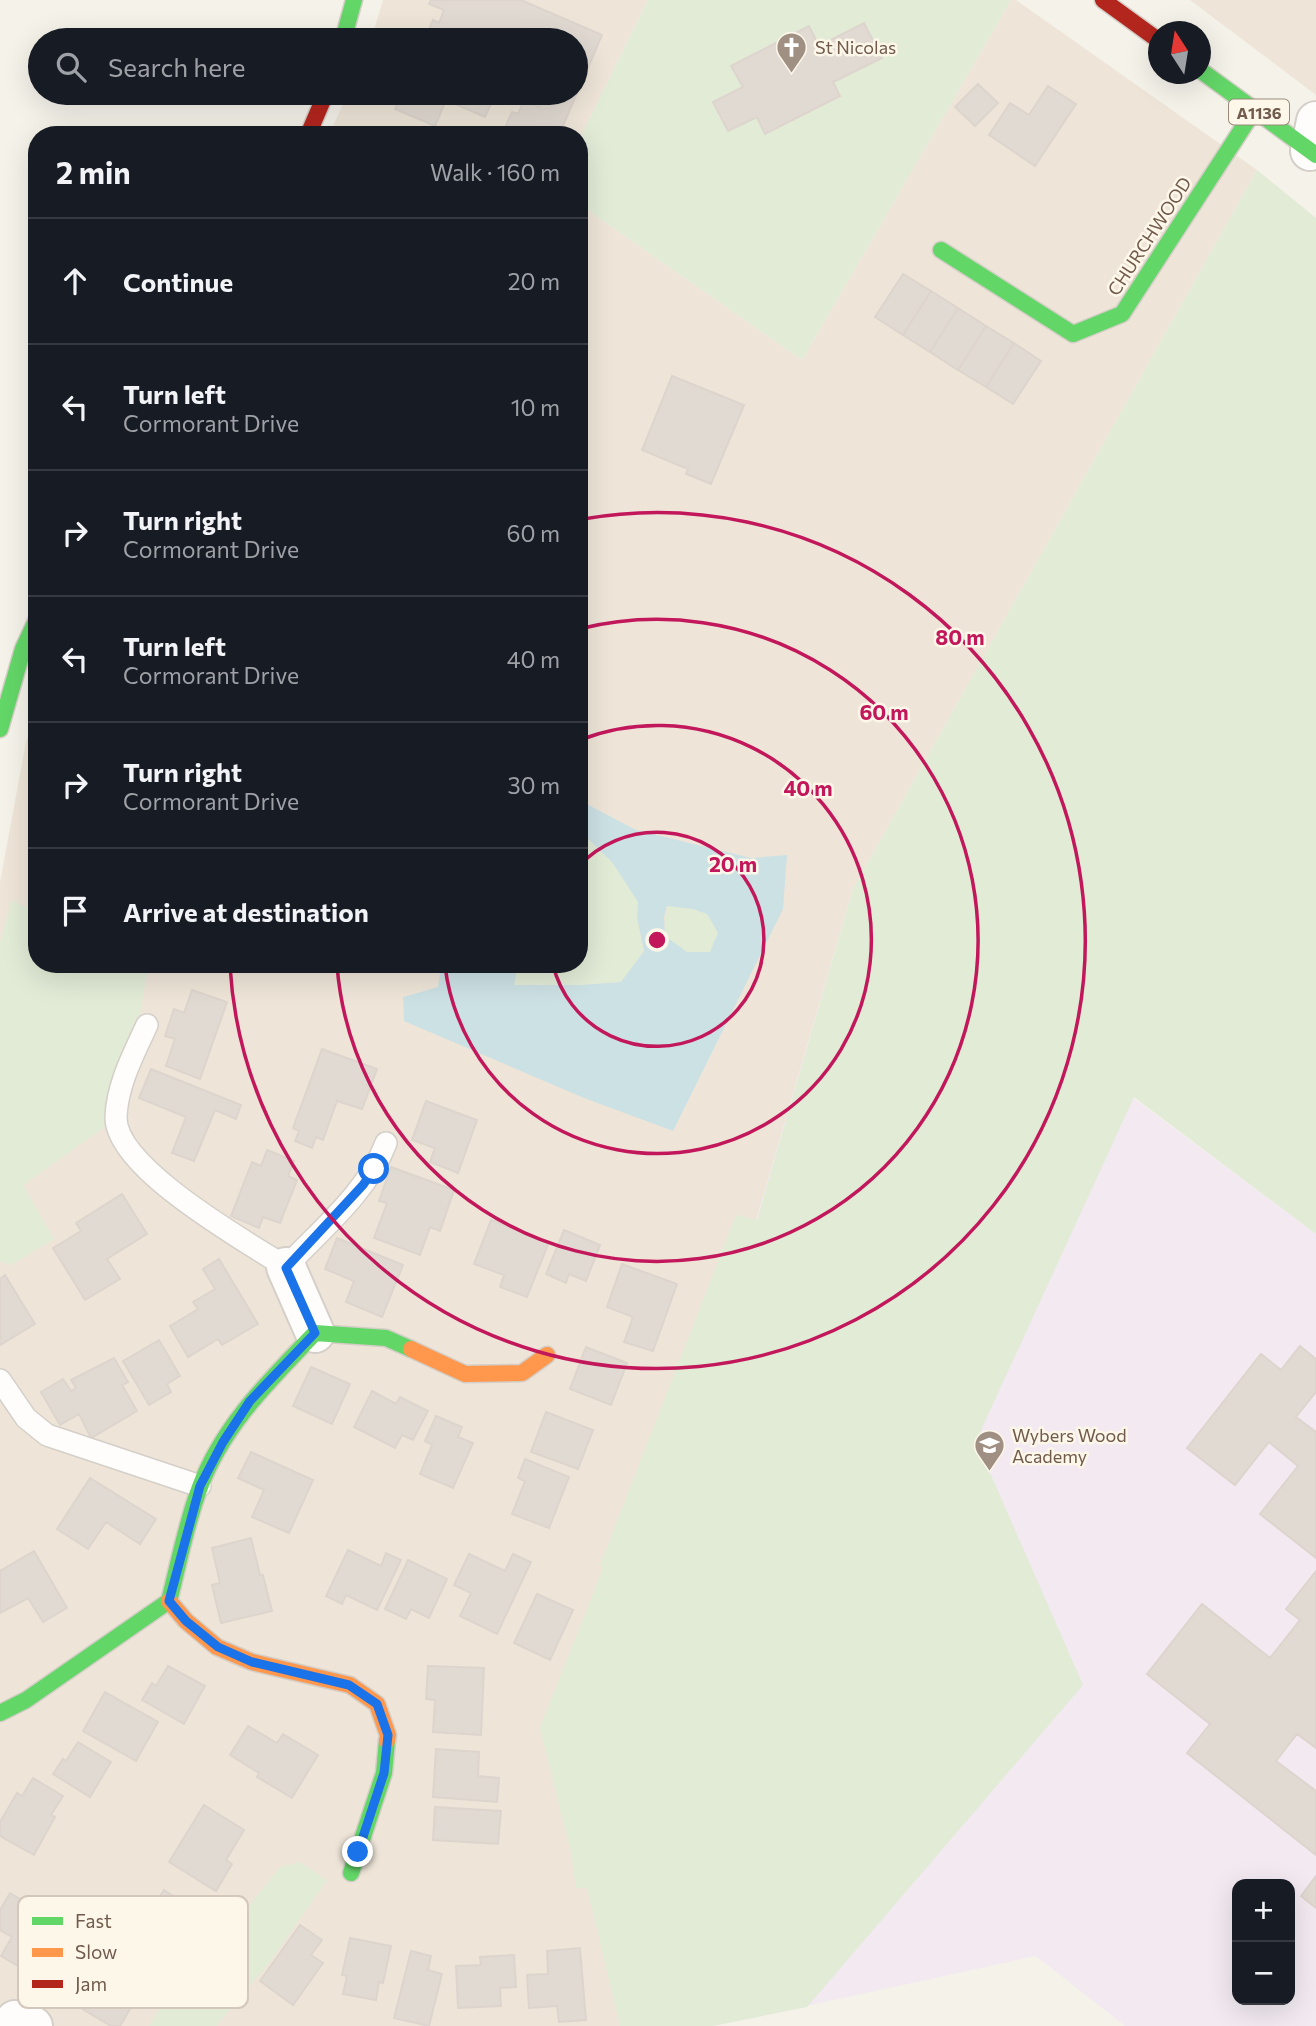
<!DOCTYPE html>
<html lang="en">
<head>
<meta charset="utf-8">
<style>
	body { margin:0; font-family:Commissioner,sans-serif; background:#20242c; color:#f1f3f6 }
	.controls { position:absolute; right:21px; bottom:21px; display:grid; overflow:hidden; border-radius:14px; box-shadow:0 7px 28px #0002 }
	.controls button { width:63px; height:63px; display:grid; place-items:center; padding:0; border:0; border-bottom:2px solid #363941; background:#171b24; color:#f1f3f6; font:35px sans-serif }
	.compass { position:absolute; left:1148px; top:21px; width:63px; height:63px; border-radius:50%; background:#171b24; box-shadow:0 7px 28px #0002; rotate:348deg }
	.stop { position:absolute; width:21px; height:21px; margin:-16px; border:5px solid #1a73e8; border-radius:50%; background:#fff }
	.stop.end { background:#1a73e8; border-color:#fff; box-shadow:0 2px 7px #0008 }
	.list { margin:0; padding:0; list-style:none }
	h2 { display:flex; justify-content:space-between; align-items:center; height:91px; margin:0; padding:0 28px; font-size:30px }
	h2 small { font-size:23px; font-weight:400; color:#9ea1a6 }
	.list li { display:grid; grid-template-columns:46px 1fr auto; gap:21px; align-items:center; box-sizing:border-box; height:126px; padding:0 28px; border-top:2px solid #363941 }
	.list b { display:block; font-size:26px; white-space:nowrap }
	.list p { margin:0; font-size:23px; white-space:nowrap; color:#9ea1a6 }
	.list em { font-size:23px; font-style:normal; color:#9ea1a6 }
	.icon { flex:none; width:38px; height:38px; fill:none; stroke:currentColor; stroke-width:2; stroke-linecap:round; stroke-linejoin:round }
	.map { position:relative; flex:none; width:1316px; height:2026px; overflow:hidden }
	.search { position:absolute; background:#171b24; box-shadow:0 7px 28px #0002; left:28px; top:28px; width:560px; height:77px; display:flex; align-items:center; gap:18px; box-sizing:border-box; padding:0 24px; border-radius:38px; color:#9ea1a6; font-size:26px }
	.panel { position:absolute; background:#171b24; box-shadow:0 7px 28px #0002; left:28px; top:126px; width:560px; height:847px; border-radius:28px }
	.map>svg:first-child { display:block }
</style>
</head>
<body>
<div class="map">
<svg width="1316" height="2026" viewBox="0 0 1316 2026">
	<rect width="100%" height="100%" fill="#f5f2ea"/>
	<path fill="#eee5d8" d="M383,0H648L579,140V135H329L348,93H576V40H371Z
		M1011,0H1016L1257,170L853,889L756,1221L643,2026H0V882L26,742L37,713V964H579V204L802,360Z
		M1190,0H1316V95Z"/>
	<path fill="#f2e9f1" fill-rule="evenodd" d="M853,889L1316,1234V2026H1125L1036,1956L713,2026L756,1221ZM1237,1884H1290V2000H1237Z"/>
	<path fill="#e1ebd6" d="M648,0H1011L802,360L579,204V140Z
		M1257,170L1316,218V1234L1134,1097L976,1441L1083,1685L807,2007L713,2026H620L587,1888H576L571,1853L540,1728L603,1568L600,1565L736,1215L757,1220L853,889Z
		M584,835L612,862L629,885L638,902L637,917L644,951L621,982L582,985H513L518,964H579V836Z
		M11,900L37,912V964H150L144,989L140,1016L121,1061L110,1100L106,1126L23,1185L54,1239L11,1265L0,1261V943Z
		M667,906L693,909L707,914L718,933L710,952H687L664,936Z
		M300,1862L327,1880L269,1963L216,2026H149L188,1962L199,1968L280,1867Z"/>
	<path fill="#cce1e4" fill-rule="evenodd" d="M579,800L636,830L751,858L787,855L783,909L673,1131L584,1098L404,1021L403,997L438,987L441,964H518L514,985H582L621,982L644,951L637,917L638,902L612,862L584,835L579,836ZM667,906L693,909L707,914L718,933L710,952H687L665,936L664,917Z"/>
	<path fill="#e1dad2" stroke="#ddd5cd" stroke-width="2" d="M431,0H521L602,35L559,135H502L512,112L518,114L524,100L539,107L546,93H576V40H425L433,20L439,23L444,10L429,4Z
		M864,23L882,58L833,82L840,96L765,134L757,117L728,131L713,102L743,87L731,66L809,26L819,46Z
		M978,84L998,103L975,126L955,107Z
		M1048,86L1076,104L1035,166L989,135L1010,103L1029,115Z
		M402,93H496L485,117L446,100L435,126L395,109Z
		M903,274L931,291L903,335L875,317Z
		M931,291L958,308L930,352L903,335Z
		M958,308L986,326L958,370L930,352Z
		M986,326L1014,343L986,387L958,370Z
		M1014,343L1041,361L1013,404L986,387Z
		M672,376L744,405L711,484L686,474L688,469L642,450Z
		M192,990L227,1002L200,1079L166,1066L175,1039L165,1036L174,1009L184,1013Z
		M322,1049L377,1069L362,1109L337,1101L323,1140L316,1137L312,1148L295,1141L299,1131L293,1128Z
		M151,1069L241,1105L236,1119L215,1110L194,1161L172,1153L186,1117L139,1098Z
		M426,1101L477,1120L458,1173L430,1162L435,1148L412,1140Z
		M267,1150L294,1161L288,1176L297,1180L280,1223L263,1217L259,1228L231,1216L252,1162L261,1166Z
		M391,1167L454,1190L440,1231L430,1227L420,1255L374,1238L387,1203L379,1201Z
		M122,1194L147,1234L107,1259L120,1279L85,1300L53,1248L81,1231L76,1223Z
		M491,1220L549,1242L527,1297L500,1287L504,1275L474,1264Z
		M564,1230L600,1245L586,1281L569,1274L566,1283L546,1274Z
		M337,1238L403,1265L382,1317L346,1302L354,1281L325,1269Z
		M219,1259L258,1324L222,1345L218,1339L188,1357L170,1326L198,1309L193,1302L215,1289L203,1269Z
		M622,1264L677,1284L653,1351L624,1342L633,1317L607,1307Z
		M5,1275L35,1324L0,1345V1279Z
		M159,1340L180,1376L167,1384L171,1392L149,1405L123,1361Z
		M1300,1346L1316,1359V1392L1296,1417L1316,1432V1558L1260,1514L1298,1466L1269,1442L1235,1485L1187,1448L1261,1354L1281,1370Z
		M586,1347L627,1363L611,1405L570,1389Z
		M114,1358L128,1382L122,1385L137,1411L91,1438L79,1414L60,1425L41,1392L63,1379L71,1391L76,1388L71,1380Z
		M311,1367L350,1384L332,1424L293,1406Z
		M372,1391L396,1404L400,1397L428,1411L413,1440L402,1435L395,1448L354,1427Z
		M546,1412L593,1430L578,1469L531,1452Z
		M436,1416L462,1427L458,1437L473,1443L453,1488L420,1474L432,1445L425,1441Z
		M251,1452L313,1480L289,1533L252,1517L264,1490L238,1478Z
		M525,1459L569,1477L549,1528L512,1514L525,1481L518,1478Z
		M90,1478L156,1519L140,1544L106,1522L88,1549L57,1529Z
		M251,1538L260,1575H263L272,1611L221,1623L212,1585L220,1583L212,1548Z
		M348,1550L381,1566L386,1553L401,1560L377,1610L346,1595L342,1604L326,1596Z
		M34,1551L67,1608L43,1622L28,1598L0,1613V1571Z
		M469,1554L505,1571L513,1554L531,1562L497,1634L460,1616L471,1593L454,1585Z
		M408,1560L447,1579L429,1618L411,1609L406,1619L385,1609Z
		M1316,1571V1748L1297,1734L1276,1761L1316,1791V1855L1187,1753L1210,1724L1147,1674L1202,1604L1270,1658L1300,1620L1286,1609Z
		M537,1594L573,1610L550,1660L514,1643Z
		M168,1666L205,1686L184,1724L142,1700L152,1683L156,1686Z
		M428,1666L484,1668L481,1735L433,1732L435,1700L426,1699Z
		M105,1692L158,1722L136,1761L83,1731Z
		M248,1726L277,1743L283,1734L318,1755L292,1798L257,1777L259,1773L230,1755Z
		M78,1742L111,1762L90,1797L53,1774L63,1759L66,1761Z
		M436,1749L479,1752L478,1776L499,1778L497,1802L433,1797Z
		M33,1778L63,1796L51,1815L55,1817L34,1855L0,1836V1822L17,1793L22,1796Z
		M204,1805L244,1830L226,1860L232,1864L216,1891L169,1862Z
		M435,1807L501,1811L498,1844L433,1840Z
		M1316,1876V1908L1301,1896Z
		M164,1890L195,1910L167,1953L136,1934Z
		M10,1893L64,1925L35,1976L1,1956L12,1937L0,1930V1910Z
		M300,1925L322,1940L311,1955L323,1963L293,2005L260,1981Z
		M350,1938L391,1946L383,1983L379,1982L376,2000L343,1994L347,1976L342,1975Z
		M580,1948L586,2020L559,2022L557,2006L529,2008L527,1975L548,1974L547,1951Z
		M411,1951L431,1956L428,1970L442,1974L429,2026L394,2018Z
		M514,1955L516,1987L500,1988L501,2006L458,2008L456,1966L481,1965L480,1957Z
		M98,1975L137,1997L120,2026H111L79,2007Z"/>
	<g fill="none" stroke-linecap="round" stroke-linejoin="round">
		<defs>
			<path id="lane" d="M147,1025C134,1053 117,1085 116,1117C115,1168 247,1242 286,1267C321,1229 367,1193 386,1143
				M0,1380L26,1418L47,1435L200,1486"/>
			<path id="street" d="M1310,151L1316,121
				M286,1267L315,1333
				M15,2020L33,2026"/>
			<path id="fast" d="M343,40L354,0
				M1200,70L1316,155
				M941,250L1073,334L1122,314L1255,109
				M0,729L23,649L37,619
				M0,1713L26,1700L169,1601C179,1563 186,1523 200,1487C223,1425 271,1379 315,1333L386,1338L411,1349
				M351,1873L384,1773L387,1741"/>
			<path id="slow" d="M411,1349L465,1374L522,1373L547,1355
				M169,1601L186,1621L217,1647L252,1662L350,1685L377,1704L388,1735L387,1741"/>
			<path id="jam" d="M1103,0L1158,40
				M308,135L326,93"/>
		</defs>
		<use href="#lane" stroke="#d4cfc8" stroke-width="24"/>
		<use href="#street" stroke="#d4cfc8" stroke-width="42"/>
		<use href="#fast" stroke="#d4cec6" stroke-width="19"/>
		<use href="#slow" stroke="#d4cec6" stroke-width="19"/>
		<use href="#jam" stroke="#d4cec6" stroke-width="19"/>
		<use href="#lane" stroke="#fefdfc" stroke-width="21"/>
		<use href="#street" stroke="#fefdfc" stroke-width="38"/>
		<use href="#fast" stroke="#63d668" stroke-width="16"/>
		<use href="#slow" stroke="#ff974d" stroke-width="16"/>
		<use href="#jam" stroke="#b3261e" stroke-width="16"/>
	</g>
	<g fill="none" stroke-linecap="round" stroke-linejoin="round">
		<path stroke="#1a73e8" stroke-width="9" d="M358,1852L384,1773L388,1735L377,1704L349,1685L252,1662L218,1647L186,1621L169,1601L200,1486L223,1442L250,1401L315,1333L286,1268L363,1185L374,1169"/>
	</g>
	<g fill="none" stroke="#c2185b" stroke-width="3.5">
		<path d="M579 866A107 107 0 1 1 553 965"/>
		<path d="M580 740A214 214 0 1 1 445 966"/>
		<path d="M579 629A321 321 0 1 1 337 965"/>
		<path d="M583 519A428 428 0 1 1 230 966"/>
	</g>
	<defs>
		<symbol id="church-pin" viewBox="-11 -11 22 30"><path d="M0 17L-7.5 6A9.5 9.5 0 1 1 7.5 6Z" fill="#9f9083" stroke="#fdf7ea"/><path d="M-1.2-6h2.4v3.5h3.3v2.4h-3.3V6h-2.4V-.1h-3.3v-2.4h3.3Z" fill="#fff"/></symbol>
		<symbol id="school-pin" viewBox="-11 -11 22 30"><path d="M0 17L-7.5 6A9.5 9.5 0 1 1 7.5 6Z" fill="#9f9083" stroke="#fdf7ea"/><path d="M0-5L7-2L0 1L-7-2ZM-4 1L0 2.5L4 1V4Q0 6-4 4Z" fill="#fff"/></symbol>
	</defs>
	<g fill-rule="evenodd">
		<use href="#church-pin" x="774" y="30" width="35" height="47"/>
		<use href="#school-pin" x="972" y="1428" width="35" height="47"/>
	</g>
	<g text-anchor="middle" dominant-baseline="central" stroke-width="5" stroke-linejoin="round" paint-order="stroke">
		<rect fill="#fdf7ea" stroke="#9a8a7b" stroke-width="2" x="1229" y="99.5" width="60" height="25" rx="5"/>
		<g font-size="16" font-weight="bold" fill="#705b4c">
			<text x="1259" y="112">A1136</text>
		</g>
		<g font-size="18" fill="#705b4c" stroke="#fdf7ea" text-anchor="start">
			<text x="815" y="47">St Nicolas</text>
			<text x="1012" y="1435">Wybers Wood<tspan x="1012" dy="21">Academy</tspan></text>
		</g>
		<g font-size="18" fill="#705b4c" stroke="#fdf7ea">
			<text transform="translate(1149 236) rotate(-57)">CHURCHWOOD</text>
		</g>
	</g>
	<rect x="18" y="1896" width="230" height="112" rx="10" fill="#fdf7ea" stroke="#d3c8bb" stroke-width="2"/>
	<rect x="32" y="1917" width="31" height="8" fill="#63d668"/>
	<rect x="32" y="1948" width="31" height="9" fill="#ff974d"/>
	<rect x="32" y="1980" width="31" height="8" fill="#b3261e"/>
	<g font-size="19" fill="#705b4c">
		<text x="75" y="1928">Fast</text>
		<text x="75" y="1959">Slow</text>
		<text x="75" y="1991">Jam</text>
	</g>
	<circle cx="657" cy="940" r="10" fill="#c2185b" stroke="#fdf7ea" stroke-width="3.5"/>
	<g font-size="21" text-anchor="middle" font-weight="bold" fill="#c2185b" stroke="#fdf7ea" stroke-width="5" stroke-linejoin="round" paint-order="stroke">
		<text x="960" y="645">80 m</text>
		<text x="884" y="720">60 m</text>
		<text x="808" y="796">40 m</text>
		<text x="733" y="872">20 m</text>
	</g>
</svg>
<div class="controls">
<button>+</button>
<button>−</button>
</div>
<svg class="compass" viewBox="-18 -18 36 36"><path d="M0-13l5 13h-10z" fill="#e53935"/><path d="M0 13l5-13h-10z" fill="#9ea1a6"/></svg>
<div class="stop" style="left:374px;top:1169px"></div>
<div class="stop end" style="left:358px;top:1852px"></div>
<div class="search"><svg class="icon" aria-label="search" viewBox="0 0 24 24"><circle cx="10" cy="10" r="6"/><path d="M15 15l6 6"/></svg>Search here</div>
<section class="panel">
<h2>2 min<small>Walk · 160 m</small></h2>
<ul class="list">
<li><svg class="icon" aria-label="ahead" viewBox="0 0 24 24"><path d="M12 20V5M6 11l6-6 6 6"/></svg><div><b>Continue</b></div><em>20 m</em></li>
<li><svg class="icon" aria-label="left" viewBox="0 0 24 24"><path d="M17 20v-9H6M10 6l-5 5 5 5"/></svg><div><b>Turn left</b><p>Cormorant Drive</p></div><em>10 m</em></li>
<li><svg class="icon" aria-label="right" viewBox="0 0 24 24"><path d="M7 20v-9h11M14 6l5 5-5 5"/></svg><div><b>Turn right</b><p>Cormorant Drive</p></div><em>60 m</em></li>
<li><svg class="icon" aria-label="left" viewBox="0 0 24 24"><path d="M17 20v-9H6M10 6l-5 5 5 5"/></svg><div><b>Turn left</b><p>Cormorant Drive</p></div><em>40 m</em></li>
<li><svg class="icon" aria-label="right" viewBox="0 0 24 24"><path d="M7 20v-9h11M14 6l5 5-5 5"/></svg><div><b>Turn right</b><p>Cormorant Drive</p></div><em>30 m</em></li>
<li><svg class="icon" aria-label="arrive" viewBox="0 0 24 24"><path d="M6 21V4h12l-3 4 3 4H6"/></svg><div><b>Arrive at destination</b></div></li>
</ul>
</section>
</div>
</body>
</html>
